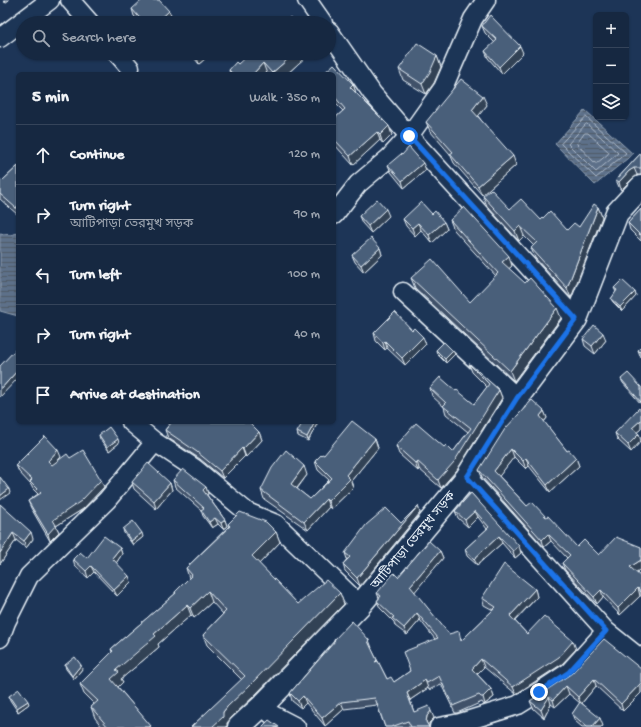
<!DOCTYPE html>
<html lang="en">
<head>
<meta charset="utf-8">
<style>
	body { margin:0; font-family:"Gochi Hand","Noto Sans Bengali",sans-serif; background:#1f3048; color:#f1f3f6 }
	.controls { position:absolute; right:12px; top:12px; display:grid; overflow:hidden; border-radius:6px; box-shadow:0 1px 3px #0004 }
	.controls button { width:36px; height:36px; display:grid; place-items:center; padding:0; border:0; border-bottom:1px solid #35445a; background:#162841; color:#f1f3f6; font:20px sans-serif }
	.stop { position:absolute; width:12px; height:12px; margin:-9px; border:3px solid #1a73e8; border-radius:50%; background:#fff }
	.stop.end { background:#1a73e8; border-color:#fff; box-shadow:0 1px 4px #0008 }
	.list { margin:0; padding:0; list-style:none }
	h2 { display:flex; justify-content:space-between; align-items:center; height:52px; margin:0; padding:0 16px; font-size:17px }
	h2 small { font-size:13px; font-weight:400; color:#9ea6b1 }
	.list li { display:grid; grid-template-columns:26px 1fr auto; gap:12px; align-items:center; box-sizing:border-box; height:60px; padding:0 16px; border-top:1px solid #35445a }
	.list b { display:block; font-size:15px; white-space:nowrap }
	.list p { margin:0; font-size:13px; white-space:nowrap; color:#9ea6b1 }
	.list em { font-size:13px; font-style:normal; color:#9ea6b1 }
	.icon { flex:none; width:22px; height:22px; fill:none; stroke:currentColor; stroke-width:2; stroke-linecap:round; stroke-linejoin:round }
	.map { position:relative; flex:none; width:641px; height:727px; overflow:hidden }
	.search { position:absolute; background:#162841; box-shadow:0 1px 3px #0004; left:16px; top:16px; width:320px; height:44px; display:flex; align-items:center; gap:10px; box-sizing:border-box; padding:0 14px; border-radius:22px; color:#9ea6b1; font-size:15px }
	.panel { position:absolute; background:#162841; box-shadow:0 1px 3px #0004; left:16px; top:72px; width:320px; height:352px; border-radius:6px }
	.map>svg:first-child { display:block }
</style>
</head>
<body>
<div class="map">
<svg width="641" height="727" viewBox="0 0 641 727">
	<defs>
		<pattern id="water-rules" width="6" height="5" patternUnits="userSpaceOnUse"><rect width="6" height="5" fill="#5d7089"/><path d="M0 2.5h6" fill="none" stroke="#505a66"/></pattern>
	</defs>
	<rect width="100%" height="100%" fill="#1d3557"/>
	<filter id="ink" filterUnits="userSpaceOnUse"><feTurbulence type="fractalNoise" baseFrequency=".025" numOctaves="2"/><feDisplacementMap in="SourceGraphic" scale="8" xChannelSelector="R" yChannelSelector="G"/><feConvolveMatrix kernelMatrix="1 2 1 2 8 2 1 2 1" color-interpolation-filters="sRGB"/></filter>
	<g filter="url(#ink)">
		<path fill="url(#water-rules)" stroke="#95a4b5" d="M585,110L633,154L595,185L555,144Z
			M0,233L10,235L18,233V275L17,277L18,278V316L0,311Z"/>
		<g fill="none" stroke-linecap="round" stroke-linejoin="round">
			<path stroke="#b0bdcc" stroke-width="1" d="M586,117L626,153L596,178L561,144Z
				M587,124L618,153L596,172L568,144L585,125Z
				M585,133H588L609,152L608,154L597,163H595L577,144Z"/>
			<defs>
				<path id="minor" d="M70,0L90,23
					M307,0L323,23
					M329,31L372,93L409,136L576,319
					M0,38L50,0
					M117,53L130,68
					M334,215L358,184L389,158L409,136L443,88L473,19L486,0
					M403,292L517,398
					M131,422L155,442L194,468L247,512L276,524L360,605
					M467,477L606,631L641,659
					M0,638L6,622L29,576L107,500L155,442
					M263,705L271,714L296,727
					M460,723L518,705L539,692L569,672L606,631
					M439,727L460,723L463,727"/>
				<path id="major" d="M239,727L263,705L360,605L467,477L517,398L576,319L617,213L641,187"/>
			</defs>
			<use href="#minor" stroke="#e8f1f8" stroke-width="21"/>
			<use href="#major" stroke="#e8f1f8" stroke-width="25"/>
			<use href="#minor" stroke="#1d3557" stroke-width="18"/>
			<use href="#major" stroke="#1d3557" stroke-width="22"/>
		</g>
		<path fill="#3f5169" stroke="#e8f1f8" d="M132,9L169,11L172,18L167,23H141L134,16Z
			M482,26L523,53L502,74L488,58L485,51L495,43L485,33Z
			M190,53H212L199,64L191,54Z
			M310,53L287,74H230L229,70L238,64Z
			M437,56L441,67L434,83L426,94L403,80L399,69Z
			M334,74L353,84L356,93L392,135L383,144L380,140L353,165L334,144V119L343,111L334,102Z
			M487,105L478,116L516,165L482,195L454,163L450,154L430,131L426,122Z
			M641,153V175H637L632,179L621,190L619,187L616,180Z
			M388,165L426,170L404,188L391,172Z
			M18,166V215L0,199V179L2,181Z
			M483,196L510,209L567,230L579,227L598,207L602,217L571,298L535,258L531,248L534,246L524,236L519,241L487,206Z
			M641,209V241L630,230L628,223Z
			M432,214L444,222L447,229L432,243L421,230L415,236L406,226L403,219Z
			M359,216H389L371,233L362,223Z
			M450,220L512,266L509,269L561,318L514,381L415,288L411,278L470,302L496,276L454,230Z
			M380,248L382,255L364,272L355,262L352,255Z
			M614,288L635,292L636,296L622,311L613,302L611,299L616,292Z
			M374,333L426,344L405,365L387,348L385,350L376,341Z
			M583,339L606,340L595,354L585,346Z
			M641,347V358L638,350Z
			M436,350L453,351L455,354L446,363L437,354Z
			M469,364L499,390L502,398L457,470L441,488L419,469L418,471L399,454L396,446L444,447L453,452L468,432L446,414L444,407L432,396L430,388L456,391L474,404L487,387L472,372Z
			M621,379L641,387V404L623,383Z
			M544,411L547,418L544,422L567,451L576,458L579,466L550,492L529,466L526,469L514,457L499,476L527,506L577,547L599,555L641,547V569L636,572L641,577V596H640L620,615L603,597L597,604L565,570L562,563L567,558L551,541L544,547L482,477L479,470Z
			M641,411V429L637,432L639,434L641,441L631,452L617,439L615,433Z
			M171,422H249L259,432L262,440L246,457L245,456L223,478L200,459L168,438L165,430Z
			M317,424L308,441L298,436L297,432Z
			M99,435L119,443L109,451L100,439Z
			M375,439L378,448L351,481L353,488L331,509L329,507L308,530L264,499L261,490L307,475L297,489L310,499L329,480L318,470L315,461L324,455Z
			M61,457L57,461L70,458L101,480L104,487L83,509L56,526L59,532L50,541L31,508L28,501L38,494L33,489L31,485L19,472L16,465Z
			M173,480L206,487L208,494L207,495L225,520L227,526L223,529L218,524L212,528L203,516L201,510L175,487Z
			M132,482L170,483L172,490L156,509L134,489Z
			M471,493L521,553L515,558L502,543L477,565L467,556L465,549L487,529L478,517L468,527L458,518L455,511Z
			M0,504L33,539L26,548L16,540L0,564Z
			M418,506L420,513L360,586L345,571L343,564L347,559L345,553L401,523Z
			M228,524L276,532L280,542L259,564L298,604L340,593L344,604L254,696L231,718L227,723L191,727L242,680L207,645L203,635L223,614L212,602L194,618L191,615L158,644L159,647L121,679L123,682L118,687L151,727H102L95,718L91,707L94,704L84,694L80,684L112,652L111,649L175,594V592L189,578L186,568L229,526Z
			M123,529L143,537L133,545L124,533Z
			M120,548L122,554L116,563L131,582L117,596L94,572L88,578L75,566L73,559L87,558Z
			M440,551L443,558L414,592L449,634L462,640L493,610L484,605L482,598L535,589L537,597L515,621L527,634L576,649L562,664L516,694L484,667L477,674L491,689L494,697L485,704L484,705L482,702L457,713H455L441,684L429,690L428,688L410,700L414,712L434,718L429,723V727H385L377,705L344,709L325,726L306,703L301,708L292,701L290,693L334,641V640L372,648H371L387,679L394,682L410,671L435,639L420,620L407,635L395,626L394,622L380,608L377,601L379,598L377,593L398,577Z
			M65,665L82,669L74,679L66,669Z
			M641,669V693L623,711L596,686L582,703L603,726L601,727H582L575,721L572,714L580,703L569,694L555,707L551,704L544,718L533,708L530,701L572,673Z
			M9,696L29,704L18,712L10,700Z"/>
		<path fill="#334255" stroke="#e8f1f8" d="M4,0H9L5,3Z
			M169,11L172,18L167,23H156Z
			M520,46L523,53L502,74L499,67Z
			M203,53H212L199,64L197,58Z
			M295,53H310L287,74H273L272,73Z
			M437,56L441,67L434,83L426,94L422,84Z
			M263,63L267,74H253Z
			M353,84L356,93L350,87Z
			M483,96L487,105L476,119L472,110Z
			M389,126L392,135L383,144L380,135Z
			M377,132L380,140L353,165L350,156Z
			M513,156L516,165L482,195L478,186Z
			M423,163L426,170L404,188L402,181Z
			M634,168L637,175L632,179L621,190L619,182L629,171Z
			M18,205V214L16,208Z
			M598,207L602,217L571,298L567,288Z
			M386,209L389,216L371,233L368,226Z
			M444,222L447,229L432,243L429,235Z
			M418,223L421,230L415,236L412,228Z
			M520,226L524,236L519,241L515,231Z
			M380,248L382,255L364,272L361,265Z
			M509,256L512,266L505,272L502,262Z
			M635,292L636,296L622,311L620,307Z
			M557,308L561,318L514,381L510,371Z
			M603,333L606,340L595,354L592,346Z
			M423,337L426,344L405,365L402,358Z
			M385,341L387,348L385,350L383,343Z
			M453,351L455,354L446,363L445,359Z
			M17,371L18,374V378L0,397V390Z
			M499,390L502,398L457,470L441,488L438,480Z
			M544,411L547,418L542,424L540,416Z
			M641,420V429L635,434L632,428Z
			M315,422H316L317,424L308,441L307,437Z
			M259,432L262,440L246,457L243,449Z
			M639,434L641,441L631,452L628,445Z
			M118,439L119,443L109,451L107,447Z
			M375,439L378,448L351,481L353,488L331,509L328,501L346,475Z
			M242,448L245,456L223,478L220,471Z
			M511,449L514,457L497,479L494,471Z
			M58,450L61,457L51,468L48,461Z
			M526,458L529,466L526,469L523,461Z
			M576,458L579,466L550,492L547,485Z
			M417,461L419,469L418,471L415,463Z
			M304,466L307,475L294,492L291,484Z
			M101,480L104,487L83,509L56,526L59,532L50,541L48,534L53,520Z
			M170,483L172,490L156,509L154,501Z
			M206,487L208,494L206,497L203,490Z
			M9,489L10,493L0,500V496Z
			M326,499L329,507L308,530L304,522Z
			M418,506L420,513L360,586L357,578Z
			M475,511L478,517L468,527L465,520Z
			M215,518L218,524L212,528L209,522Z
			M225,520L227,526L223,529L221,523Z
			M31,532L33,539L26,548L24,541Z
			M276,532L280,542L256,567L252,556Z
			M13,533L16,540L0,564V553Z
			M142,533L143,537L133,545L131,541Z
			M548,534L551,541L544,547L542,540Z
			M499,536L502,543L477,565L474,559Z
			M519,546L521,553L515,558L513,551Z
			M120,548L122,554L115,565L112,558Z
			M440,551L443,558L413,594L410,586Z
			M641,560V569L633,574L630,567Z
			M91,566L94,572L88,578L86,571Z
			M129,576L131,582L117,596L114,590Z
			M638,588L640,596L620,615L618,608Z
			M535,589L537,597L512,623L510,616Z
			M601,590L603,597L597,604L594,597Z
			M208,591L212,602L194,618L190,608Z
			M340,593L344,604L254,696L231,718L227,723V727H212L227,707Z
			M187,605L191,615L158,644L159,647L121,679L123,682L115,690L111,679L116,670L154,634Z
			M417,613L420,620L407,635L404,628Z
			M369,640L372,648L370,649L368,641Z
			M573,641L576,649L562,664L516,694L513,687Z
			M481,659L484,667L474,677L472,669Z
			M81,665L82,669L74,679L72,676Z
			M594,679L596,686L581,704L578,697Z
			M425,680L428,688L410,700L407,693Z
			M641,683V693L623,711L621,704Z
			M566,686L569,694L555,707L553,700Z
			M491,689L494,697L485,704L483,697Z
			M303,696L306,703L301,708L298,701Z
			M549,697L551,704L544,718L541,710Z
			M28,701L29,704L18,712L17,708Z
			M341,702L344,709L325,726L322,718Z
			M431,711L434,718L429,723V727L426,722L427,716Z
			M600,718L603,726L601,727H592Z"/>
		<path fill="#495e7a" stroke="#e8f1f8" d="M142,0H159L169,11L156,23H144L132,9Z
			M490,15L520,46L499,67L485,51L497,40L482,26Z
			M290,17L295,23H284Z
			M417,43L437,56L430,72L422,84L399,69Z
			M193,53H203L197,58Z
			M250,53H295L272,73L263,63L253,74H233L229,70L236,62L238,64Z
			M334,64L353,84L350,87L389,126L380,135L377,132L350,156L334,139V119L345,109L334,96V74H323Z
			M461,79L483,96L472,110L513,156L478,186L450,154L453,152L426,122Z
			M409,147L423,163L402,181L388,165L401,154L402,155Z
			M641,153V168H634L629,171L619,182L616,180Z
			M18,166V205L16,208L0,194V179L2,181Z
			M491,189L510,209L521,199L541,220L550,211L567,230L574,223L579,227L594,204L598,207L567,288L531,248L537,242L520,226L515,231L483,196Z
			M377,199L386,209L368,226L359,216Z
			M421,202L432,214L435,211L444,222L429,235L418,223L412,228L403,219Z
			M464,207L509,256L502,262L525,283L530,278L557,308L510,371L411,278L432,259L470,302L498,273L450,220Z
			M641,209V234L640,235L628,223Z
			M371,238L380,248L361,265L352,255Z
			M622,280L635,292L620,307L611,299L617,290L614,288Z
			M395,312L412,330L414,328L423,337L402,358L385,341L383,343L374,333Z
			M594,325L603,333L592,346L583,339Z
			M444,342L453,351L445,359L436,350Z
			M641,347V353L638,350Z
			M15,350L18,352V372L17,371L0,390V366Z
			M469,364H470L499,390L454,462L438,480L417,461L415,463L396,446L416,423L444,447L446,445L453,452L471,428L443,406L446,403L430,388L440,377L456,391L457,390L474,404L489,384Z
			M628,373L641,387V402L621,379Z
			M532,400L544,411L540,416L567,451L569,450L576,458L547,485L526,458L523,461L511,449L494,471L527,506L532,502L546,517L548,516L577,547L584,540L599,555L616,537L641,547V560L630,567L641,577V592L638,588L618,608L601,590L594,597L562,563L570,555L548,534L542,540L479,470L505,429Z
			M639,408L641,411V420L632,428L639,434L628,445L615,433Z
			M352,421L375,439L346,475L350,479L328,501L326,499L304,522L261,490L272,468L286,450L304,466L291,484L310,499L332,478L315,461L322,454L324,455Z
			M172,422H249L259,432L243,449L242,448L220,471L197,452L165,430Z
			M303,422H315L307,437L297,432Z
			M109,427L118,439L107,447L99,435Z
			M45,436L58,450L48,461L52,465L67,454L70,458L83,450L101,480L81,501L53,520L56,525L48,534L28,501L41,493L30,482L32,480L16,465Z
			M148,463L170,483L154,501L132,482Z
			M183,469L206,487L203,490L225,520L221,523L215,518L209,522L201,510L204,508L173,480Z
			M0,477L9,489L0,496Z
			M471,493L519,546L513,551L499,536L474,559L465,549L489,527L475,511L465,520L455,511Z
			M0,504L31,532L24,541L13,533L0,553Z
			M418,506L357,578L343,564L350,557L345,553L366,525L386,508L401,523Z
			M240,512L266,522L276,532L252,556L298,604L326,580L340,593L250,685L227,707L223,712V717L212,727H191L245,676L203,635L226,611L208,591L190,608L187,605L154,634L156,636L116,670L119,672L111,679L151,726L149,727H108L91,707L98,701L80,684L113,651L111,649L176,593L175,592L192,575L186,568L230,526L228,524Z
			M133,521L142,533L131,541L123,529Z
			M104,536L120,548L112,558L129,576L114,590L91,566L86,571L73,559L80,552L87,558Z
			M429,541L440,551L410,586L449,634L459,631L461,641L496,607L482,598L504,564L535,589L510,616L527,634L544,616L573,641L559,657L513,687L481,659L472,669L491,689L483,697H481L479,695L455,705L453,706L439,676L427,683L425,680L407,693L414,712L429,706L431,711L427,716L426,722L429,727H411L408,721L391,727H385L375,698L341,702L322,718L303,696L298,701L290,693L335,641L334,640L352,621L369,640L368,641L377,660L375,662L378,661L387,679L391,677L394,682L410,671L403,652L438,638L417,613L404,628L392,618L394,617L377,601L381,596L377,593L394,573L398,577Z
			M604,639L641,669V683L621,704L594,679L578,697L566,686L553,700L549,697L541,710L530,701L572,673Z
			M75,657L81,665L72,676L65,665Z
			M19,689L28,701L17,708L9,696Z
			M580,702L600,718L592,727H587L572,714Z
			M269,720L279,727H262Z"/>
	</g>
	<g fill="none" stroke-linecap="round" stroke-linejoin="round" filter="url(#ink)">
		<path stroke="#1a73e8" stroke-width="5" d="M409,136L576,319L517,398L467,477L606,631L569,672L539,692"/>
	</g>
	<g text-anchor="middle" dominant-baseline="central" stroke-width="3.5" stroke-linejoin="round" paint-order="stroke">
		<g font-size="13" fill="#e8f1f8" stroke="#1d3557">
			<text transform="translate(414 541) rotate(-50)">আটিপাড়া তেরমুখ সড়ক</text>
		</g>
	</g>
</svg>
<div class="controls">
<button>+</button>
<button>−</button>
<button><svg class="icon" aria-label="layers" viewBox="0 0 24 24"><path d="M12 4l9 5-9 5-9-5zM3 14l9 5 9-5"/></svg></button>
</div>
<div class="stop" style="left:409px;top:136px"></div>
<div class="stop end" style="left:539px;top:692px"></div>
<div class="search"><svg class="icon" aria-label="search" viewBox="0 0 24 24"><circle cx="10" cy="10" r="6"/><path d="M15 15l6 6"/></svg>Search here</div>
<section class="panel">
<h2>5 min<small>Walk · 350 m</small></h2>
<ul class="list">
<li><svg class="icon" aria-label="ahead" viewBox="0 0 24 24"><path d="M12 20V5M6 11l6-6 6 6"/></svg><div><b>Continue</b></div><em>120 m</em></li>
<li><svg class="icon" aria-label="right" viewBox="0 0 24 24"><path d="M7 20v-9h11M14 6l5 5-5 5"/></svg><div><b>Turn right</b><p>আটিপাড়া তেরমুখ সড়ক</p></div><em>90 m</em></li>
<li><svg class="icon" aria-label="left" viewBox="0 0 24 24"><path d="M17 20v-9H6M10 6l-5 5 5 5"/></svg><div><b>Turn left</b></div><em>100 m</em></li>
<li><svg class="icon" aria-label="right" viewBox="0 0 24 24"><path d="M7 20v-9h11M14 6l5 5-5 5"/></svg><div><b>Turn right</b></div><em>40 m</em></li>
<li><svg class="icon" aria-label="arrive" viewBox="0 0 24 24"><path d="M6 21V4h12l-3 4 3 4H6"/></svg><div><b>Arrive at destination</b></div></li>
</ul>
</section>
</div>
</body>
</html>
